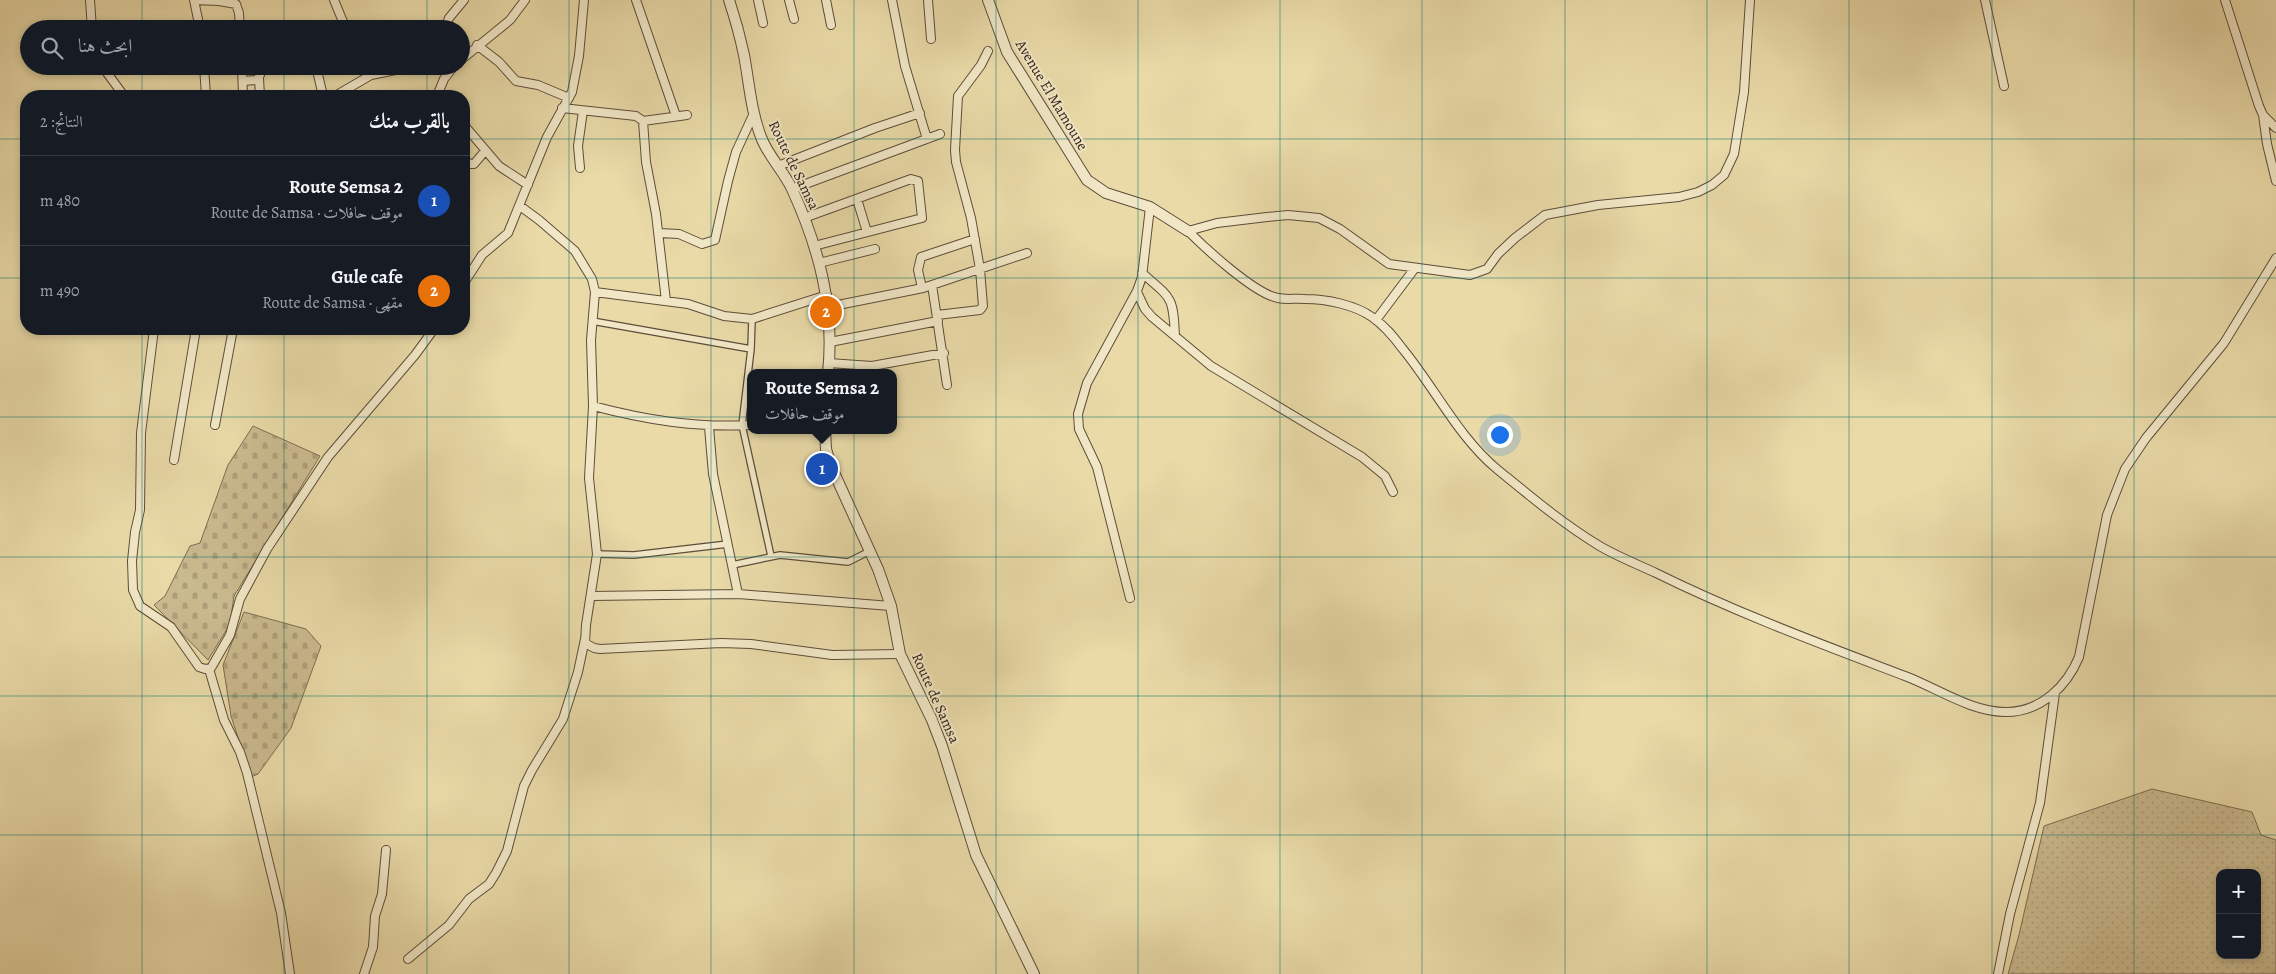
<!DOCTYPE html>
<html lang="ar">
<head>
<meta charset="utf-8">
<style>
	body { margin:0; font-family:Alegreya,Amiri,serif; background:#242831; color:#f1f3f6; direction:rtl }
	.controls { position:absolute; right:15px; bottom:15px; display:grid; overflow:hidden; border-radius:10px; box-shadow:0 2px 8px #0003 }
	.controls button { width:45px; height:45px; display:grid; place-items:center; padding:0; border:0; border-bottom:1px solid #363941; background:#171b24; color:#f1f3f6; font:25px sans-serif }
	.you { position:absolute; left:1499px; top:434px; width:18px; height:18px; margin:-12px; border:4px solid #fff; border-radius:50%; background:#1a73e8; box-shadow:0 0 0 8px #1a73e833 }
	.badge { display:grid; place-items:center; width:32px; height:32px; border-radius:50%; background:#0f766e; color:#fff; font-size:16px; font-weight:700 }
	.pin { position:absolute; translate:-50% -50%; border:2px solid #fff; box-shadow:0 1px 5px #0006 }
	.popup { position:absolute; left:747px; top:369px; width:150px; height:65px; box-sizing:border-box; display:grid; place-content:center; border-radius:10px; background:#171b24; filter:drop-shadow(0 1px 4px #0005); font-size:16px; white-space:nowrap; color:#9ea1a6 }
	.popup b { font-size:19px; color:#f1f3f6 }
	.popup::after { content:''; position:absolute; left:50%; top:100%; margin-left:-10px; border:10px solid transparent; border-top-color:#171b24 }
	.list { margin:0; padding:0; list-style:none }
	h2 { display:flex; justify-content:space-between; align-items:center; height:65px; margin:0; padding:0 20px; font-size:21px }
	h2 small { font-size:16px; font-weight:400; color:#9ea1a6 }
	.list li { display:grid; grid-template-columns:32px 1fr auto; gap:15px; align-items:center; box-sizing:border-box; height:90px; padding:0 20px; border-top:1px solid #363941 }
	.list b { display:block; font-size:19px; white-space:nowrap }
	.list p { margin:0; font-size:16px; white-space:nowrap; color:#9ea1a6 }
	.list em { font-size:16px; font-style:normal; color:#9ea1a6 }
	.icon { flex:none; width:28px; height:28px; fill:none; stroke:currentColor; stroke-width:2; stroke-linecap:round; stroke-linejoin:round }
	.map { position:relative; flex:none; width:2276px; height:974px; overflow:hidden; direction:ltr }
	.search { position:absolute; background:#171b24; box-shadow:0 2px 8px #0003; left:20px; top:20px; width:450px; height:55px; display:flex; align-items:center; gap:12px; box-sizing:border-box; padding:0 18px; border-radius:28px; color:#9ea1a6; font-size:19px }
	.panel { position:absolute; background:#171b24; box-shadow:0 2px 8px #0003; left:20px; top:90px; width:450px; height:245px; border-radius:20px; direction:rtl }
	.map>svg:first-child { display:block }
</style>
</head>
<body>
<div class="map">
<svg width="2276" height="974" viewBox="0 0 2276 974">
	<defs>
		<pattern id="grass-dots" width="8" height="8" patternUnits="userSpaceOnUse" patternTransform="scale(1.25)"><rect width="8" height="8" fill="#caba8f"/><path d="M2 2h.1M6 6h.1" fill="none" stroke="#ae9f7b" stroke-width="1.8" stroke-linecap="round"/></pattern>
		<pattern id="cemetery-stones" width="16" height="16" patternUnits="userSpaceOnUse" patternTransform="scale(1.25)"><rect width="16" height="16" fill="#caba8f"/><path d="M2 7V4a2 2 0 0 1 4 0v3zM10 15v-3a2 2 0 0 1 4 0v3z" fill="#ae9f7b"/></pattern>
	</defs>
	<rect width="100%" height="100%" fill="#e9daa8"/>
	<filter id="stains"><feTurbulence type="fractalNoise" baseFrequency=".004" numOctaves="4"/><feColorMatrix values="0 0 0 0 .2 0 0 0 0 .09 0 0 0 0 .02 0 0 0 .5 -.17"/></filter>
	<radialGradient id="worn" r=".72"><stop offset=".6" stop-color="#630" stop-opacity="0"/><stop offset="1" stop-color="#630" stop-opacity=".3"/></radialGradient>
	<path fill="url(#grass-dots)" stroke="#7d6c52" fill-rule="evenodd" d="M2152,789L2252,812L2261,835L2276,840V974H2008L2019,935L2044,826ZM2220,873H2257V955H2220Z"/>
	<path fill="url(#cemetery-stones)" stroke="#7d6c52" d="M253,426L320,456L234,596L230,624L208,660L154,605L165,596L190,546L200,543L228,465Z
		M244,612L306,629L321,646L291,728L258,774L251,777L231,716L223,665Z"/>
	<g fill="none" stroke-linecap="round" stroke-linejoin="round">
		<defs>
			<path id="pedestrian" d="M752,319L751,349L742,425L771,556
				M592,321L751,349
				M597,554L634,555L728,544
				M732,565L780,555L848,562L870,551"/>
			<path id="minor" d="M90,0L92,29
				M194,0L219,1L236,4L239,13L240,29
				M194,0L200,29
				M334,0L346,29
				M636,0L676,116
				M758,0L763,23
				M789,0L794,19
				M826,0L831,25
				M892,0L905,66L927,139
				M928,0L931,39
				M1750,0L1744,92L1734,154L1724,175L1712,185L1698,192L1679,197L1598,205L1545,215L1515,238L1498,254L1487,269L1470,275L1389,264L1340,229L1319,218L1288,215L1267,217L1217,223L1188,231C1206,249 1255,294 1278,298C1287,300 1296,298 1305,299C1327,299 1355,305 1372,317C1385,326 1393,336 1402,348C1435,388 1458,437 1498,470C1530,496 1562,523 1598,545C1616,556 1637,564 1656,573C1737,613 1821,644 1905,676C1937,688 1971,712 2006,712C2041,712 2067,686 2079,657L2107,515L2125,469L2146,438L2224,343L2276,258
				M1985,0L2004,86
				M2225,0L2259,106L2263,115L2276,128
				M240,28L262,29
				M445,29L449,18L464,0
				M477,45L499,62L516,81L538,85L569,98
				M461,60L510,20L525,0
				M102,66L124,96
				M204,66L206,96
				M242,66L243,96
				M316,66L323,96
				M259,78L260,96
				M243,81L257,80L260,75V66
				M335,96L371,75L415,66
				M437,96L444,79L454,66
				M562,108L636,116L643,121L646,162L656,214L666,301
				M2263,115L2267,144L2276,181
				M643,121L687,115
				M464,125L499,166L528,185
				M464,159L470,164H474L485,151
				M778,166L875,128L920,113
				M580,168L578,146L583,111
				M792,189L940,134
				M857,199L867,232
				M520,206L539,220L575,251L592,279L595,292L591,340L593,406L589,478L597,554L586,625L585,643L594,648L600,649L721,643L751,644L832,655L900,654
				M804,218L911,179L918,181L922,218L814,246
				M659,233L679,234L702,244L715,240L728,181L736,152L754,113
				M819,263L875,249
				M1142,273C1172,299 1173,296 1175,336
				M464,283L482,255L508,233L547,137L572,92L579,56L584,0
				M932,285L947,385
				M922,288L918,270L921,257L975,239
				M595,292L688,304L724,316L752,319L827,295
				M1137,292L1145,309L1152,317L1211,366L1362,457L1385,476L1393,492
				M828,307L923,288L1027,253
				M937,315L980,310L983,306L980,269L971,218L956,162L955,150L958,96L981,65L988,51
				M1376,320L1415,268
				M154,329L141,433L140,510L135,532L132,561L133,590L140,606L171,627L199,667L205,669L211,668L230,635L240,599L267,549L328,457L415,355L434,329
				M830,342L938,321
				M829,363L872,366L944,353
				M593,406C646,420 696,428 751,425
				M215,425L233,329
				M709,427L713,474L738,594
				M174,460L196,329
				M592,596L738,594L891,606
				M1130,598L1097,467L1079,429L1078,414L1087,383L1137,291L1142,277L1150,207
				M209,669L224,720L240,752L247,773L281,913L290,974
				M408,959L449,925L469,899L489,884L496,873L507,851L524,786L532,770L563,719L578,672L585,639
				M364,974L373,947L375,916L382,894L386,850
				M1998,974L2010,914L2040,803L2055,693"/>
			<path id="tertiary" d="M729,0C735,18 740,36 744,55C749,82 751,111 761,137C768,156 783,170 792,189C819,248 835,308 828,373
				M988,0L1007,52L1087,180L1106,193L1150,207L1188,231
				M825,430L826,449L831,466L878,569L891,606L900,654L932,720L942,746L976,855L1034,974"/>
		</defs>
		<use href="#pedestrian" stroke="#5e4d3a" stroke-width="8"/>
		<use href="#minor" stroke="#5e4d3a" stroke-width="10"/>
		<use href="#tertiary" stroke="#5e4d3a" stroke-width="12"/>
		<use href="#pedestrian" stroke="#f1e7c6" stroke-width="5.5"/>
		<use href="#minor" stroke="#f1e7c6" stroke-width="8"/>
		<use href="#tertiary" stroke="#f1e7c6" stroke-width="10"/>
	</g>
	<path fill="none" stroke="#0f766e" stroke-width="1" stroke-opacity="0.55" d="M142,0V29M284,0V29M427,0V29M569,0V974M711,0V974M854,0V974M996,0V974M1138,0V974M1280,0V974M1422,0V974M1565,0V974M1707,0V974M1849,0V974M1992,0V974M2134,0V974M142,66V96M284,66V96M427,66V96M0,139H26M464,139H2276M0,278H26M464,278H2276M142,329V974M284,329V974M427,329V974M0,417H2276M0,557H2276M0,696H2276M0,835H2276"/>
	<g text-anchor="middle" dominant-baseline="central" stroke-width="4" stroke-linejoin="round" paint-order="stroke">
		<g font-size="15" fill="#301e16" stroke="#f1e7c6">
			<text transform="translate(1052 95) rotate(59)">Avenue El Mamoune</text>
			<text transform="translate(794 165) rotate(64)">Route de Samsa</text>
			<text transform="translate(936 698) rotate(66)">Route de Samsa</text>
		</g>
	</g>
	<rect width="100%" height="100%" filter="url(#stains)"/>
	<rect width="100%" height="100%" fill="url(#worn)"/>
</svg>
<div class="controls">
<button>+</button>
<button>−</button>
</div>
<div class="you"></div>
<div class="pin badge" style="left:822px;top:469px;background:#1a4fb4">1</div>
<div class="popup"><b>Route Semsa 2</b>موقف حافلات</div>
<div class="pin badge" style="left:826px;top:312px;background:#e8710a">2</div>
<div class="search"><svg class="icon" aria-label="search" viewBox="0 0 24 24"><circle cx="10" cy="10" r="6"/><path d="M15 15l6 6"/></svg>ابحث هنا</div>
<section class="panel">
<h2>بالقرب منك<small>النتائج: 2</small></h2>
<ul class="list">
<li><span class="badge" style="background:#1a4fb4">1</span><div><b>Route Semsa 2</b><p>موقف حافلات · Route de Samsa</p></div><em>480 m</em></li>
<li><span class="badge" style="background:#e8710a">2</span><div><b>Gule cafe</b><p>مقهى · Route de Samsa</p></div><em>490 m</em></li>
</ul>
</section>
</div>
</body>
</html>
